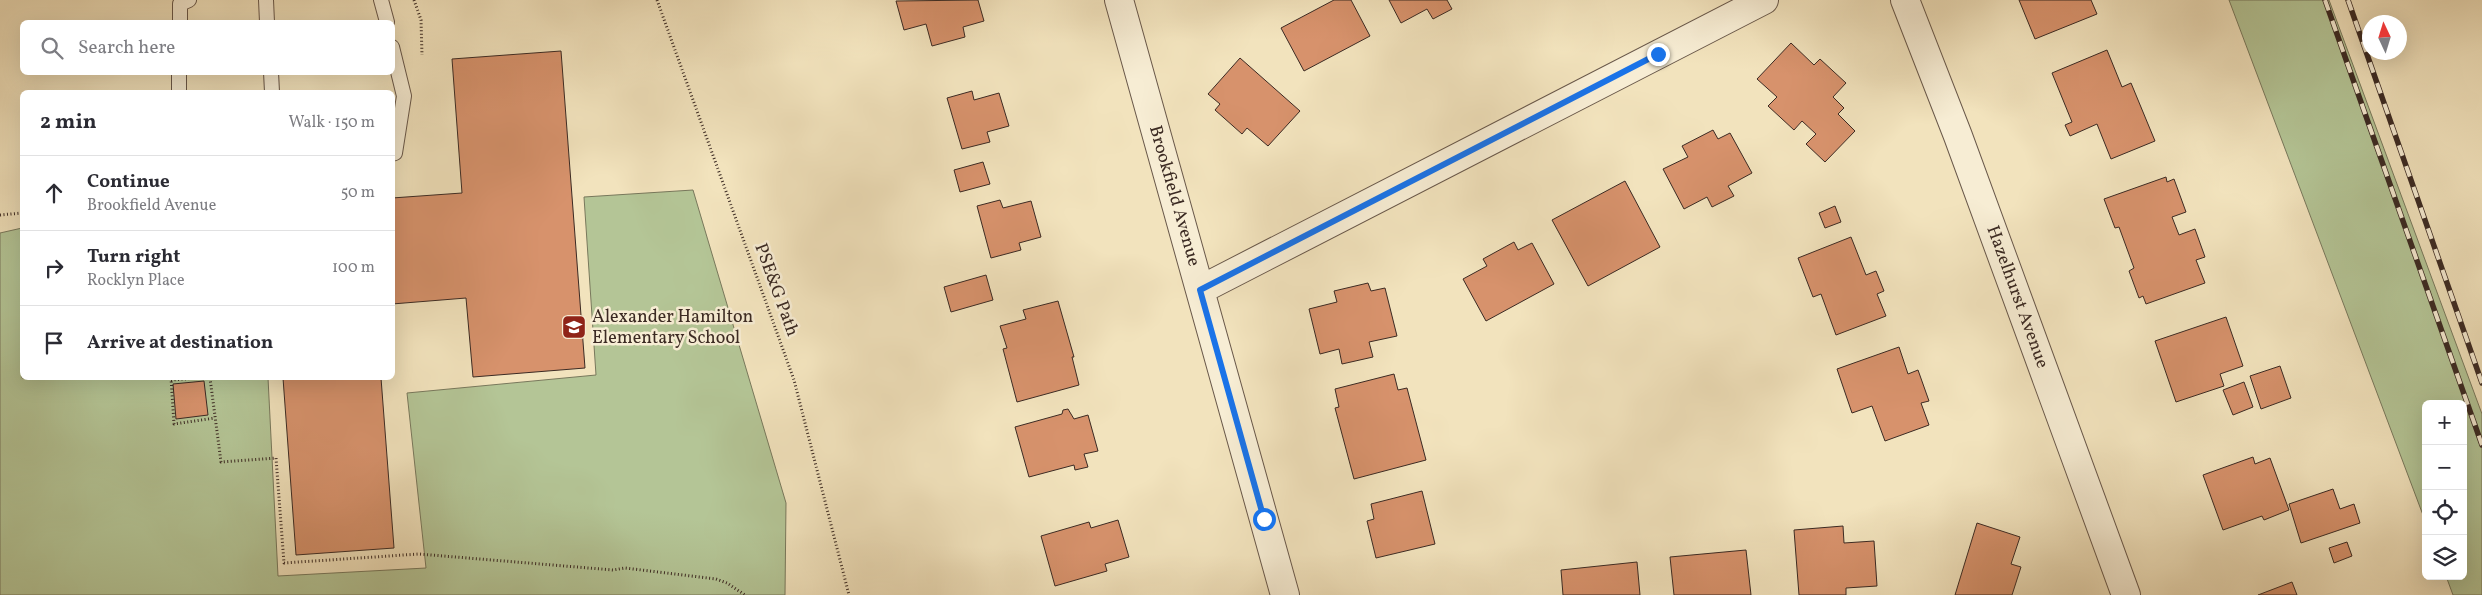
<!DOCTYPE html>
<html lang="en">
<head>
<meta charset="utf-8">
<style>
	body { margin:0; font-family:Vollkorn,serif; background:#f7f7f7; color:#2b2b33 }
	.controls { position:absolute; right:15px; bottom:15px; display:grid; overflow:hidden; border-radius:8px; box-shadow:0 5px 20px #0002 }
	.controls button { width:45px; height:45px; display:grid; place-items:center; padding:0; border:0; border-bottom:1px solid #e1e1e2; background:#fff; color:#2b2b33; font:25px sans-serif }
	.compass { position:absolute; left:2362px; top:15px; width:45px; height:45px; border-radius:50%; background:#fff; box-shadow:0 5px 20px #0002; rotate:356deg }
	.stop { position:absolute; width:15px; height:15px; margin:-11px; border:4px solid #1a73e8; border-radius:50%; background:#fff }
	.stop.end { background:#1a73e8; border-color:#fff; box-shadow:0 1px 5px #0008 }
	.list { margin:0; padding:0; list-style:none }
	h2 { display:flex; justify-content:space-between; align-items:center; height:65px; margin:0; padding:0 20px; font-size:21px }
	h2 small { font-size:16px; font-weight:400; color:#7c7c81 }
	.list li { display:grid; grid-template-columns:32px 1fr auto; gap:15px; align-items:center; box-sizing:border-box; height:75px; padding:0 20px; border-top:1px solid #e1e1e2 }
	.list b { display:block; font-size:19px; white-space:nowrap }
	.list p { margin:0; font-size:16px; white-space:nowrap; color:#7c7c81 }
	.list em { font-size:16px; font-style:normal; color:#7c7c81 }
	.icon { flex:none; width:28px; height:28px; fill:none; stroke:currentColor; stroke-width:2; stroke-linecap:round; stroke-linejoin:round }
	.map { position:relative; flex:none; width:2482px; height:595px; overflow:hidden }
	.search { position:absolute; background:#fff; box-shadow:0 5px 20px #0002; left:20px; top:20px; width:375px; height:55px; display:flex; align-items:center; gap:12px; box-sizing:border-box; padding:0 18px; border-radius:8px; color:#7c7c81; font-size:19px }
	.panel { position:absolute; background:#fff; box-shadow:0 5px 20px #0002; left:20px; top:90px; width:375px; height:290px; border-radius:8px }
	.map>svg:first-child { display:block }
</style>
</head>
<body>
<div class="map">
<svg width="2482" height="595" viewBox="0 0 2482 595">
	<rect width="100%" height="100%" fill="#f2e3bd"/>
	<filter id="stains"><feTurbulence type="fractalNoise" baseFrequency=".004" numOctaves="4"/><feColorMatrix values="0 0 0 0 .2 0 0 0 0 .09 0 0 0 0 .02 0 0 0 .5 -.17"/></filter>
	<radialGradient id="worn" r=".72"><stop offset=".6" stop-color="#630" stop-opacity="0"/><stop offset="1" stop-color="#630" stop-opacity=".3"/></radialGradient>
	<path fill="#b4c596" stroke="#78785c" d="M2229,0H2329L2482,414V595H2453L2446,576H2463V404H2426V523Z
		M693,190L786,503L785,595H0V233L22,228V378H268L278,576L426,568L407,393L596,375L584,197Z"/>
	<path fill="#d7926c" stroke="#3b2a23" d="M978,0L984,21L963,27L965,37L932,46L926,24L904,30L896,1Z
		M1334,0H1351L1370,36L1304,71L1281,28Z
		M1389,0H1447L1452,9L1433,19L1427,9L1401,23Z
		M2019,0H2091L2097,14L2035,39Z
		M1791,43L1814,65L1820,59L1846,83L1833,97L1844,108L1838,114L1855,131L1825,162L1806,144L1816,134L1802,121L1794,130L1768,106L1777,97L1757,79Z
		M2107,50L2122,87L2131,83L2155,141L2111,159L2097,124L2070,136L2065,125L2072,122L2052,73Z
		M561,51L585,368L473,377L466,298L392,304V198L462,193L452,59Z
		M1240,58L1300,111L1268,146L1247,128L1242,134L1215,110L1220,104L1208,94Z
		M972,91L974,100L999,93L1009,126L987,132L990,142L962,149L947,98Z
		M1713,130L1718,139L1730,133L1752,173L1728,186L1734,196L1712,207L1707,197L1684,209L1663,169L1688,157L1682,146Z
		M983,162L990,184L960,192L954,170Z
		M2166,177L2167,182L2174,179L2186,212L2172,217L2179,235L2195,229L2205,257L2196,260L2205,283L2146,304L2143,296L2139,298L2129,271L2134,268L2119,227L2115,228L2104,199Z
		M1625,181L1660,247L1588,286L1552,220Z
		M1000,200L1003,208L1031,201L1041,237L1019,243L1021,250L991,258L977,206Z
		M1835,206L1841,222L1825,228L1819,213Z
		M1851,237L1866,275L1876,271L1884,291L1877,294L1886,316L1836,335L1821,294L1813,297L1798,258Z
		M1514,242L1518,250L1532,243L1554,284L1486,321L1463,279L1487,266L1483,259Z
		M986,275L993,300L951,312L944,287Z
		M1368,283L1371,291L1385,288L1397,336L1369,342L1373,357L1342,364L1339,349L1320,354L1309,309L1337,302L1334,291Z
		M1058,301L1074,357H1072L1079,385L1017,402L1003,349L1007,348L1000,326L1026,319L1023,310Z
		M2226,317L2243,366L2220,374L2224,386L2176,402L2155,341Z
		M1899,347L1908,374L1918,370L1929,401L1921,403L1929,425L1885,441L1872,406L1852,413L1837,369Z
		M2280,366L2291,398L2261,409L2250,376Z
		M1394,374L1398,390L1407,388L1426,460L1354,479L1335,408L1339,407L1335,389Z
		M283,378H381L394,548L296,555Z
		M204,381L208,415L176,419L173,384Z
		M2244,382L2253,407L2233,415L2223,390Z
		M1068,409L1074,419L1088,415L1098,451L1084,454L1088,467L1075,470L1074,465L1029,477L1015,427L1062,414L1063,410Z
		M2253,457L2255,464L2270,458L2289,510L2264,520L2262,516L2223,530L2203,475Z
		M2333,489L2340,509L2354,504L2360,523L2301,543L2289,504Z
		M1422,491L1435,544L1376,558L1367,521L1374,519L1371,504Z
		M1118,520L1129,557L1105,564L1107,571L1055,586L1041,536L1089,522L1091,528Z
		M1977,523L2020,537L2011,564L2021,567L2012,595H1955Z
		M1843,526L1844,543L1874,541L1877,586L1846,588V595H1799L1794,530Z
		M2347,542L2352,556L2334,563L2329,548Z
		M1746,550L1751,595H1674L1670,557Z
		M1637,562L1640,595H1563L1561,570Z
		M2292,582L2297,595H2258Z"/>
	<g fill="none" stroke-linecap="round" stroke-linejoin="round">
		<defs>
			<path id="lane" d="M266,0L267,22
				M381,0L387,22
				M180,22V4L189,0
				M392,47L404,96L395,153L392,154
				M271,72L272,92
				M179,92V72"/>
			<path id="street" d="M1119,0L1285,595
				M1905,0L1958,136L2126,595
				M1200,290L1764,0"/>
		</defs>
		<use href="#lane" stroke="#69584a" stroke-width="16"/>
		<use href="#street" stroke="#69584a" stroke-width="30"/>
		<path stroke="#3b2a23" stroke-width="3" stroke-dasharray="1 2.5" stroke-linecap="butt" d="M414,0L421,20L422,55
			M657,0L794,380L849,595
			M0,215L22,213
			M171,378L174,424L215,418
			M210,378L221,462L276,458L284,563L419,554L613,570L625,568L716,579L727,583L745,595
			M171,380L197,378"/>
		<use href="#lane" stroke="#f7edd4" stroke-width="14"/>
		<use href="#street" stroke="#f7edd4" stroke-width="28"/>
		<defs>
			<path id="rail" d="M2325,0L2482,445
				M2348,0L2482,383"/>
		</defs>
		<use href="#rail" stroke="#3b2a23" stroke-width="5.5"/>
		<use href="#rail" stroke="#f7edd4" stroke-width="4" stroke-dasharray="11" stroke-linecap="butt"/>
	</g>
	<g fill="none" stroke-linecap="round" stroke-linejoin="round">
		<path stroke="#1a73e8" stroke-width="6" d="M1264,519L1200,290L1658,54"/>
	</g>
	<defs>
		<symbol id="school-square" viewBox="-11 -11 22 22"><rect x="-9" y="-9" width="18" height="18" rx="4" fill="#8f2418" stroke="#f7edd4"/><path d="M0-5L7-2L0 1L-7-2ZM-4 1L0 2.5L4 1V4Q0 6-4 4Z" fill="#fff"/></symbol>
	</defs>
	<g fill-rule="evenodd">
		<use href="#school-square" x="560" y="313" width="28" height="28"/>
	</g>
	<g text-anchor="middle" dominant-baseline="central" stroke-width="5" stroke-linejoin="round" paint-order="stroke">
		<g font-size="18" fill="#3b2a23" stroke="#f7edd4">
			<text transform="translate(1174 196) rotate(74)">Brookfield Avenue</text>
			<text transform="translate(776 290) rotate(70)">PSE&amp;G Path</text>
			<text transform="translate(2017 297) rotate(70)">Hazelhurst Avenue</text>
		</g>
		<g font-size="18" fill="#3b2a23" stroke="#f7edd4" text-anchor="start">
			<text x="592" y="317">Alexander Hamilton<tspan x="592" dy="21">Elementary School</tspan></text>
		</g>
	</g>
	<rect width="100%" height="100%" filter="url(#stains)"/>
	<rect width="100%" height="100%" fill="url(#worn)"/>
</svg>
<div class="controls">
<button>+</button>
<button>−</button>
<button><svg class="icon" aria-label="locate" viewBox="0 0 24 24"><circle cx="12" cy="12" r="6"/><path d="M12 2v4M12 18v4M2 12h4M18 12h4"/></svg></button>
<button><svg class="icon" aria-label="layers" viewBox="0 0 24 24"><path d="M12 4l9 5-9 5-9-5zM3 14l9 5 9-5"/></svg></button>
</div>
<svg class="compass" viewBox="-18 -18 36 36"><path d="M0-13l5 13h-10z" fill="#e53935"/><path d="M0 13l5-13h-10z" fill="#7c7c81"/></svg>
<div class="stop" style="left:1264px;top:519px"></div>
<div class="stop end" style="left:1658px;top:54px"></div>
<div class="search"><svg class="icon" aria-label="search" viewBox="0 0 24 24"><circle cx="10" cy="10" r="6"/><path d="M15 15l6 6"/></svg>Search here</div>
<section class="panel">
<h2>2 min<small>Walk · 150 m</small></h2>
<ul class="list">
<li><svg class="icon" aria-label="ahead" viewBox="0 0 24 24"><path d="M12 20V5M6 11l6-6 6 6"/></svg><div><b>Continue</b><p>Brookfield Avenue</p></div><em>50 m</em></li>
<li><svg class="icon" aria-label="right" viewBox="0 0 24 24"><path d="M7 20v-9h11M14 6l5 5-5 5"/></svg><div><b>Turn right</b><p>Rocklyn Place</p></div><em>100 m</em></li>
<li><svg class="icon" aria-label="arrive" viewBox="0 0 24 24"><path d="M6 21V4h12l-3 4 3 4H6"/></svg><div><b>Arrive at destination</b></div></li>
</ul>
</section>
</div>
</body>
</html>
